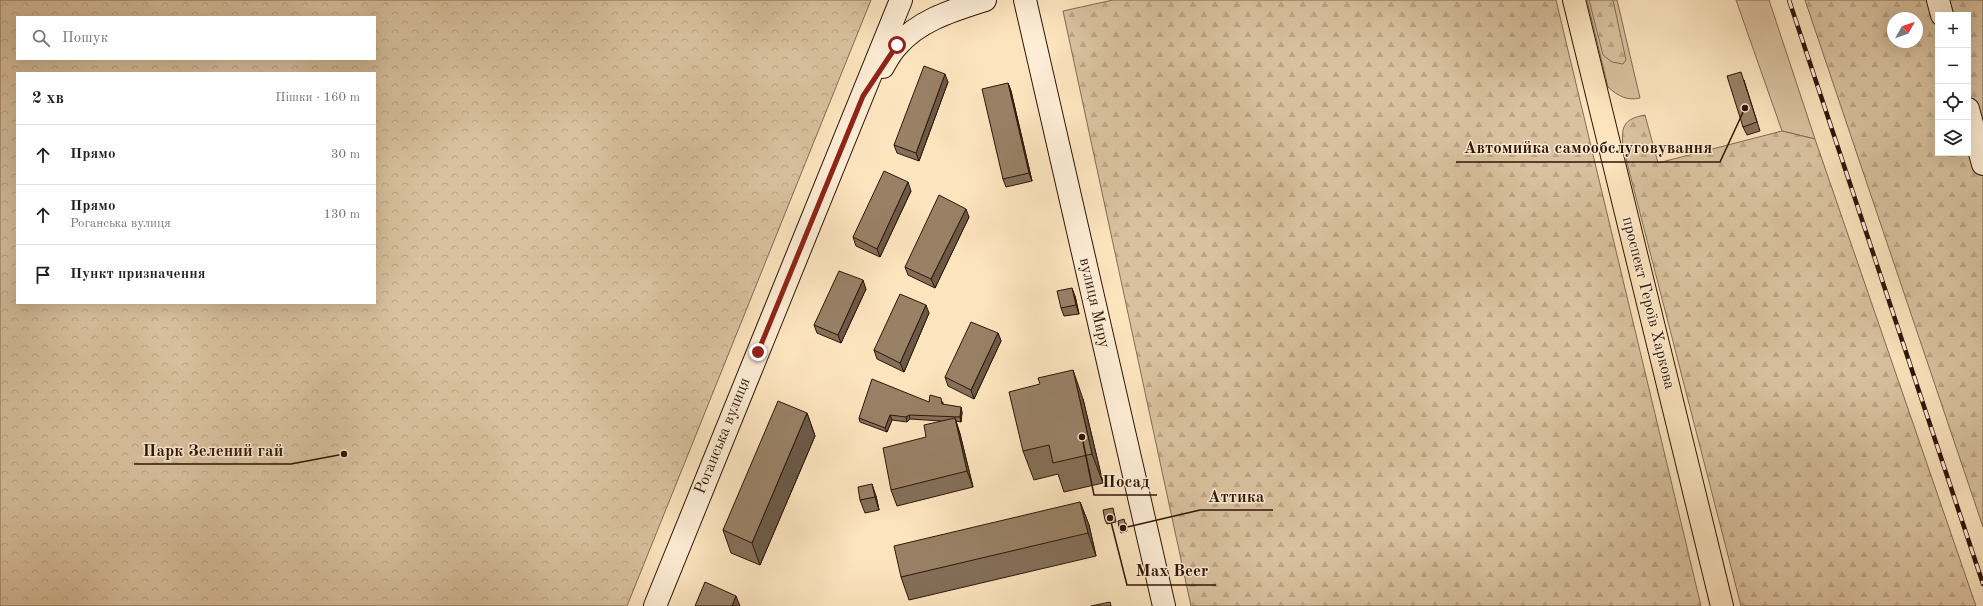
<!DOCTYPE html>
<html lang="uk">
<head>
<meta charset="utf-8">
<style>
	body { margin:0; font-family:"Old Standard TT",serif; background:#f2f2f2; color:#222 }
	.controls { position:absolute; right:12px; top:12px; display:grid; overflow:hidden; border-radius:0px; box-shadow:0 4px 16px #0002 }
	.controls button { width:36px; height:36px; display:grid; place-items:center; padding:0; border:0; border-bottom:1px solid #e0e0e0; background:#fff; color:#222; font:20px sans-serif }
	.compass { position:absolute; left:1887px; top:12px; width:36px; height:36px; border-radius:50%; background:#fff; box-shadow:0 4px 16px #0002; rotate:50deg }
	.stop { position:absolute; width:12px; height:12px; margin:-9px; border:3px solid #8f2418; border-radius:50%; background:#fff }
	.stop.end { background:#8f2418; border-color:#fff; box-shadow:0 1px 4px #0008 }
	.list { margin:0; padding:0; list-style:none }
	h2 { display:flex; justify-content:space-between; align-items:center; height:52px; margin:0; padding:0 16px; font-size:17px }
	h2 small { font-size:13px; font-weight:400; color:#767676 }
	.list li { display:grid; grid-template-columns:26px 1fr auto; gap:12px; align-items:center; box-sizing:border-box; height:60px; padding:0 16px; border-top:1px solid #e0e0e0 }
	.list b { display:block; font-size:15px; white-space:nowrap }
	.list p { margin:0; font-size:13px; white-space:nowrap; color:#767676 }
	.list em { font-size:13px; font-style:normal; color:#767676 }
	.icon { flex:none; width:22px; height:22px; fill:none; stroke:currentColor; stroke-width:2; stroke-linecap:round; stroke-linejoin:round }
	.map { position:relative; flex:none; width:1983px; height:606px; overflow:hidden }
	.search { position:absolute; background:#fff; box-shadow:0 4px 16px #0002; left:16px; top:16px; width:360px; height:44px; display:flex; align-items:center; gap:10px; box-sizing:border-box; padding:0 14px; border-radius:0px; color:#767676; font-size:15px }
	.panel { position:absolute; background:#fff; box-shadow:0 4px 16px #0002; left:16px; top:72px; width:360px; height:232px; border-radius:0px }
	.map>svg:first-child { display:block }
</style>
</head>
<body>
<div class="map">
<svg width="1983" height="606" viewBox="0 0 1983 606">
	<defs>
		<pattern id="forest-firs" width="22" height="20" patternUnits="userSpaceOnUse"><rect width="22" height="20" fill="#d9c19f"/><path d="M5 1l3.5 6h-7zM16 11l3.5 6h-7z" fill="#bba587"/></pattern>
		<pattern id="park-crowns" width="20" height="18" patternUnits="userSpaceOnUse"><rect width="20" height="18" fill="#d9c19f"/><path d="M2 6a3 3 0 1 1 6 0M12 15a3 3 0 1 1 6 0" fill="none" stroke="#bba587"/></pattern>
	</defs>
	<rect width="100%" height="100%" fill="#fce4be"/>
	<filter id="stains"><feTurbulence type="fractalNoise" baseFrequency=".005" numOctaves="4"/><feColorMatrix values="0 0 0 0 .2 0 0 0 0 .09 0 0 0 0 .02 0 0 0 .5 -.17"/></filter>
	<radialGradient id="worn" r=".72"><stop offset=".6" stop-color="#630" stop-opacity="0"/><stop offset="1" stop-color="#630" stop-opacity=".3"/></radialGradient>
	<path fill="#d9c19f" stroke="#846b52" d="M1587,0H1617L1640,98C1627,101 1618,96 1608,87Z
		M1736,0H1769L1815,139L1782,131Z"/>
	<path fill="url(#forest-firs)" stroke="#846b52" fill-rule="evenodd" d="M1113,0H1556L1701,606H1191L1063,11Z
		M1589,0H1613L1626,60L1623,64L1612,62L1603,55Z
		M1805,0H1983V527ZM1938,15H1968V153H1938ZM1893,18H1917V42H1893Z
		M1645,115L1658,163L1782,131L1815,139L1976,606H1741L1623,147C1621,127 1623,119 1645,115Z"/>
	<path fill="url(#park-crowns)" stroke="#846b52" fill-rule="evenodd" d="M0,0H871L627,606H0ZM17,17H375V59H17ZM17,73H375V303H17Z"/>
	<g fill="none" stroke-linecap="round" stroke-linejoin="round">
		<defs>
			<path id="secondary" d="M1025,0L1164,606
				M1938,0L1942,15
				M883,67C887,60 891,52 897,46C919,20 954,10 985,0
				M1968,109L1983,164
				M655,606L901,0"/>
			<path id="primary" d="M1574,0L1722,606"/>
		</defs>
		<use href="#secondary" stroke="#2e1506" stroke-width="24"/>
		<use href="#primary" stroke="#2e1506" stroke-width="24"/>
		<use href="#secondary" stroke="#fdedd5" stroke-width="22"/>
		<use href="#primary" stroke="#fce4be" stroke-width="22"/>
		<defs>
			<path id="rail" d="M1789,0L1983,584"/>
		</defs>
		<use href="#rail" stroke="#2e1506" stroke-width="4.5"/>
		<use href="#rail" stroke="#fdedd5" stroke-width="3" stroke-dasharray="9" stroke-linecap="butt"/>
	</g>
	<path fill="#846f58" stroke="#2e1506" d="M1744,80L1760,131L1747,135L1743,127Z
		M948,82L919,161L897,153L894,145Z
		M1008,83L1011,91L1032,181L1006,187L1003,179Z
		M911,191L880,257L856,246L853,237Z
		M969,217L935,288L908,275L905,267Z
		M866,289L841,343L817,333L814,325Z
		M1075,296L1079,314L1064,316L1061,308Z
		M929,313L904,372L877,359L874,350Z
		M998,333L1001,341L974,399L948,386L945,377Z
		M1083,399L1103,483L1064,492L1058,474L1034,480L1023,451Z
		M929,402H943V405L962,412L961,422L956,421L960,434L973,487L897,506L891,490L926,437L941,421L910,419L907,422L892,420L887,432L860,422L859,418Z
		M807,413L815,436L760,565L731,553L723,530Z
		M876,496L879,510L865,513L860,500Z
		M1080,502L1089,525L1096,556L909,600L901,577Z
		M1114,513L1116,522L1107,524L1105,520Z
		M1126,523L1127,531L1121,533L1119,528Z"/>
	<path fill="#6b5a47" stroke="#2e1506" d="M945,74L948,82L919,161L916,153Z
		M1008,83L1011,91L1032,181L1029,173Z
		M908,182L911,191L880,257L877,249Z
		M966,209L969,217L935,288L931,279Z
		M863,280L866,289L841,343L838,335Z
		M1072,288L1075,296L1079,314L1076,305Z
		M926,305L929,313L904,372L900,363Z
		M998,333L1001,341L974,399L971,390Z
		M1073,370L1083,399L1103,483L1092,454Z
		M961,407L962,412L961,422L960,417Z
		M807,413L815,436L760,565L752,543Z
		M890,415L892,420L887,432L885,428Z
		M909,415L910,419L907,422L906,417Z
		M955,418L960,434L973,487L967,471Z
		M872,484L876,496L879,510L875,497Z
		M1080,502L1089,525L1096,556L1088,533Z
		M736,596L740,606H732Z"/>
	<path fill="#998166" stroke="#2e1506" d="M924,66L945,74L916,153L894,145Z
		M1741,72L1757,122L1743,127L1727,76Z
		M1008,83L1029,173L1003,179L982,89Z
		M884,171L908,182L877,249L853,237Z
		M939,195L966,209L931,279L905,267Z
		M839,271L863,280L838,335L814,325Z
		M1072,288L1076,305L1061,308L1057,291Z
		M900,294L926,305L900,363L874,350Z
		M971,322L998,333L971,390L945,377Z
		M1073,370L1092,454L1053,463L1049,445L1023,451L1009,392L1040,384L1038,378Z
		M872,379L929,402L930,395L941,398L942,404L961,407L960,417L909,415L906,417L890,415L885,428L859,418Z
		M778,401L807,413L752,543L723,530Z
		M955,418L967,471L891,490L883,448L926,437L924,425Z
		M872,484L875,497L860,500L858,487Z
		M1080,502L1088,533L901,577L894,546Z
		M1113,508L1115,518L1105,520L1103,510Z
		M1124,519L1126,527L1119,528L1118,521Z
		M705,582L736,596L732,606H695Z
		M1110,602L1111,606H1091Z"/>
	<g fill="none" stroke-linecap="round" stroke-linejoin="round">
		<path stroke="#8f2418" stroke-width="5" d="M758,352L863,96L897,45"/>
	</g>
	<g text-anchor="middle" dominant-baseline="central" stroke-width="3" stroke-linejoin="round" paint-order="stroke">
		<g font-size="16" fill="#2e1506" stroke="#fdedd5">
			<text transform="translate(1094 303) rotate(77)">вулиця Миру</text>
			<text transform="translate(1648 303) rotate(76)">проспект Героїв Харкова</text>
			<text transform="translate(723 436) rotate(-68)">Роганська вулиця</text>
		</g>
	</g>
	<path fill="none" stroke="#2e1506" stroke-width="1.5" d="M1745 108L1720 162H1456M344 454L291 464H134M1082 437L1094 495H1157M1123 528L1200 510H1273M1110 518L1127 585H1216"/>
	<g fill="#2e1506" stroke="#fdedd5" stroke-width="1.5">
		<circle cx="1745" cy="108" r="4"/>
		<circle cx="344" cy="454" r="4"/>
		<circle cx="1082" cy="437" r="4"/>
		<circle cx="1123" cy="528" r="4"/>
		<circle cx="1110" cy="518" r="4"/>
	</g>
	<g font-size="17" text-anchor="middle" font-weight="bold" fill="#2e1506" stroke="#fdedd5" stroke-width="3" stroke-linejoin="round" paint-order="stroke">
		<text x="1588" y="153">Автомийка самообслуговування</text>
		<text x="213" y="456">Парк Зелений гай</text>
		<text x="1126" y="487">Посад</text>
		<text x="1236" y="502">Аттика</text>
		<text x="1172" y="576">Max Beer</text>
	</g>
	<rect width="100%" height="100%" filter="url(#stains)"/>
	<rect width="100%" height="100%" fill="url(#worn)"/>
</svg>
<div class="controls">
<button>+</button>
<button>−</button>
<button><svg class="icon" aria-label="locate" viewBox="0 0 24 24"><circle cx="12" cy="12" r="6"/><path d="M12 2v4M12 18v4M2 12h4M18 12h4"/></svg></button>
<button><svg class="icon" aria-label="layers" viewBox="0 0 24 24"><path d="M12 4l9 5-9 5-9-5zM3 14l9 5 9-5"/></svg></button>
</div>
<svg class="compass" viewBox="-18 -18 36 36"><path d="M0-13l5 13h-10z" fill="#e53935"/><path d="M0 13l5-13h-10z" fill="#767676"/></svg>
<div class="stop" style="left:897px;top:45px"></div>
<div class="stop end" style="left:758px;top:352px"></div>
<div class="search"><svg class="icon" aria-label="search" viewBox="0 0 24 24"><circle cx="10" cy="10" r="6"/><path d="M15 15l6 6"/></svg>Пошук</div>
<section class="panel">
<h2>2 хв<small>Пішки · 160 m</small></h2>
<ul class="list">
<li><svg class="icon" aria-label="ahead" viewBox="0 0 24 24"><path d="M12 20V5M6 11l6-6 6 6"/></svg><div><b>Прямо</b></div><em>30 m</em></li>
<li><svg class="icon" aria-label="ahead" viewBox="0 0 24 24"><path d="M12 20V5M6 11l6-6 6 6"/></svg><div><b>Прямо</b><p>Роганська вулиця</p></div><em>130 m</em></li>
<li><svg class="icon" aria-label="arrive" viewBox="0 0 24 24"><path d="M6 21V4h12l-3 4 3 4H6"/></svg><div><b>Пункт призначення</b></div></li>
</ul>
</section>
</div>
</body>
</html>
